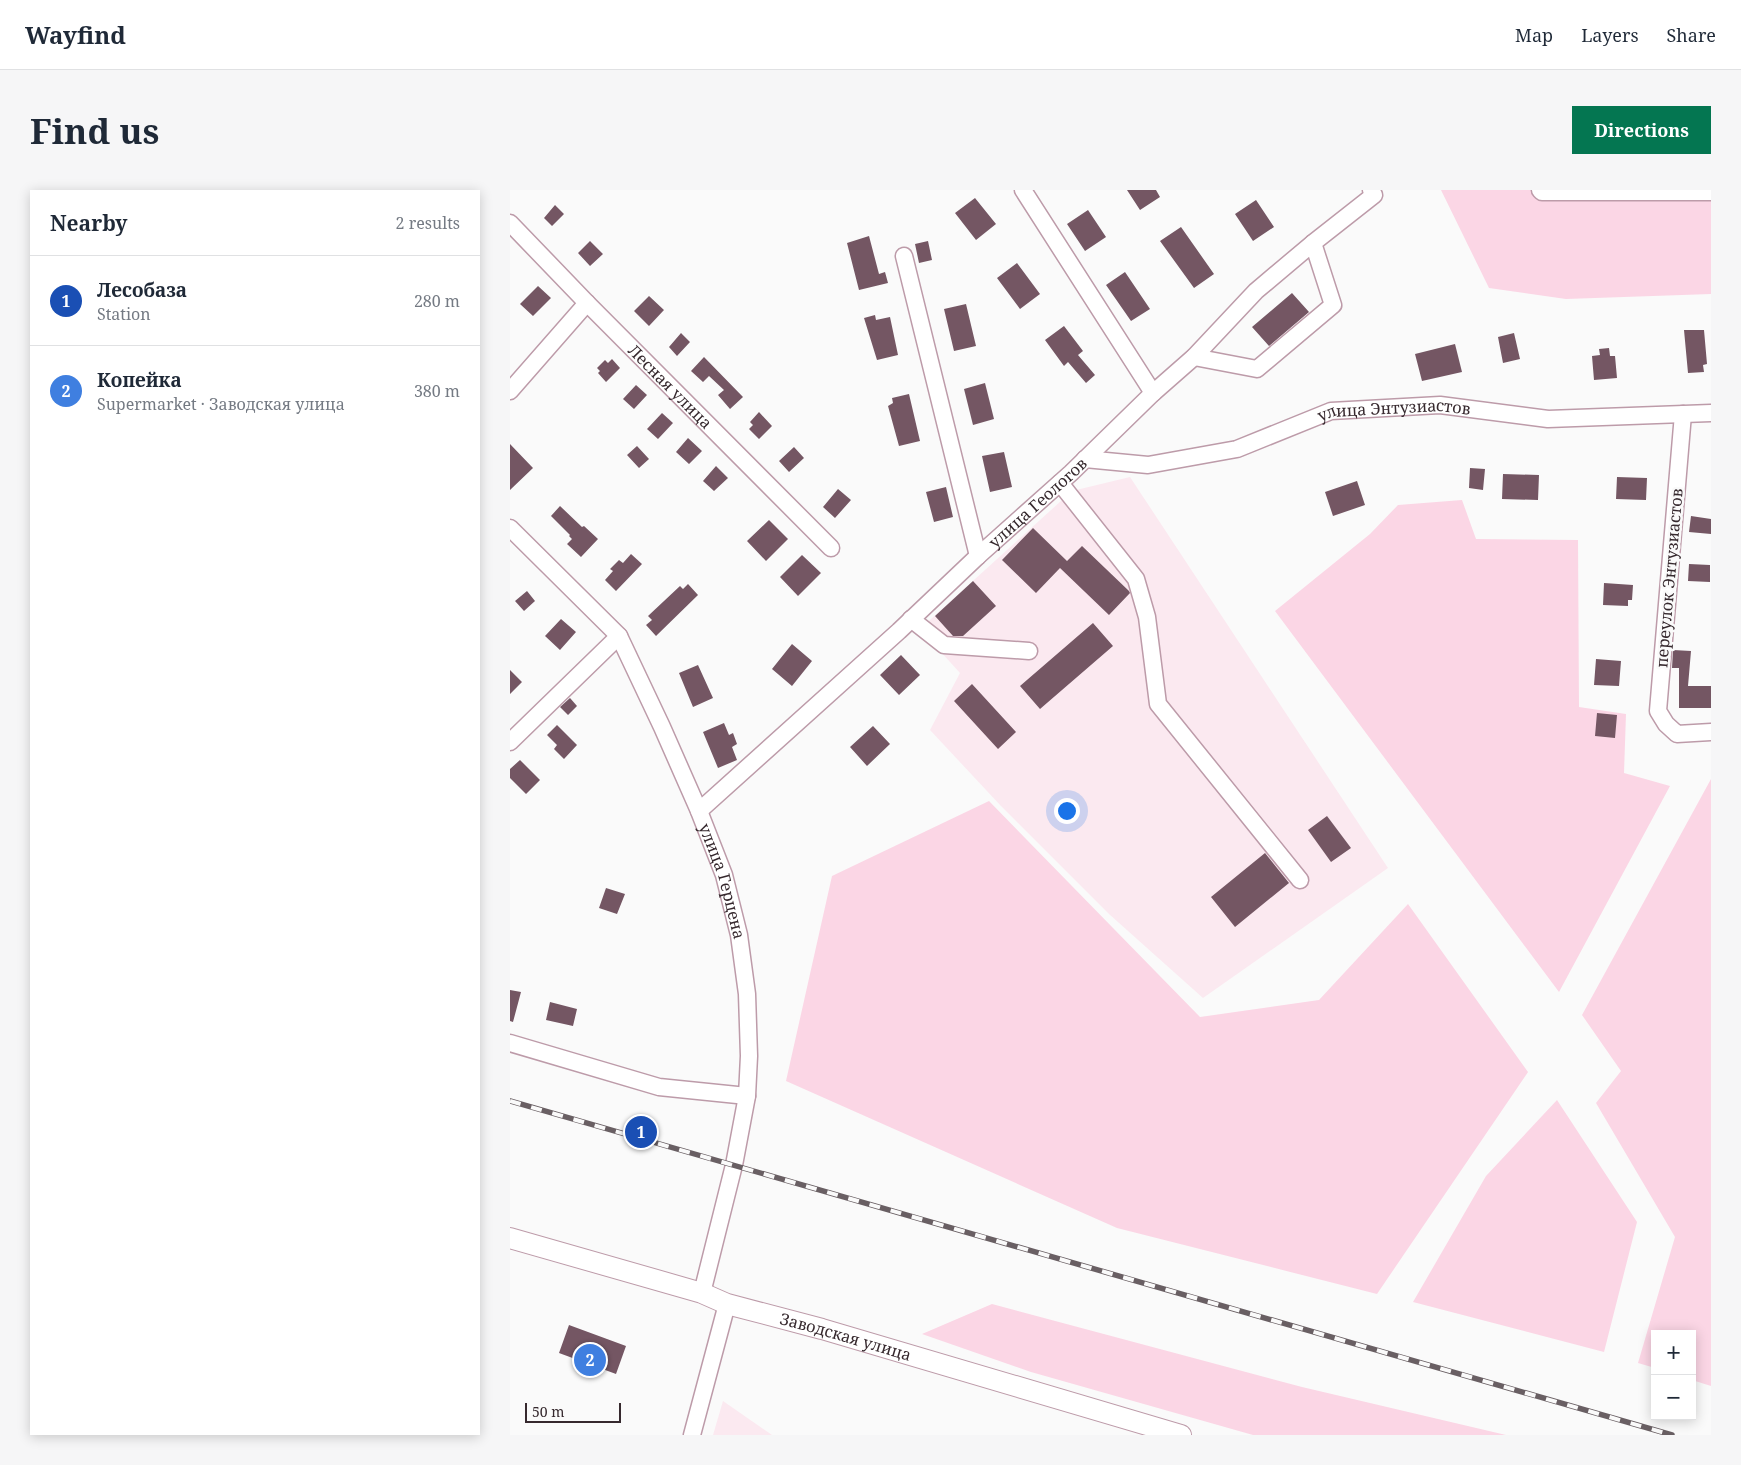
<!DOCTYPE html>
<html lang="en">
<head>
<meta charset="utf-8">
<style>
	body { margin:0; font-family:"Noto Serif",serif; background:#f6f6f7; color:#1f2937 }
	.controls { position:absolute; right:15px; bottom:15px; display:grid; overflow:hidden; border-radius:0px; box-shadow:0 2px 12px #0003 }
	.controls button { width:45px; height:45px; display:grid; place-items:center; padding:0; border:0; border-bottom:1px solid #e0e1e3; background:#fff; color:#1f2937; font:25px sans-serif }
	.scale { position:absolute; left:15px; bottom:12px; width:96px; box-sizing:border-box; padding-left:5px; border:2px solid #36292e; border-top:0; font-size:14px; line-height:18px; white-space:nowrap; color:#36292e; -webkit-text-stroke:4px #fafafa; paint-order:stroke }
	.you { position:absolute; left:556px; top:620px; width:18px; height:18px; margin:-12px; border:4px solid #fff; border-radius:50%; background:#1a73e8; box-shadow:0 0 0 8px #1a73e833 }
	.badge { display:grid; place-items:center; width:32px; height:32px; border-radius:50%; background:#047651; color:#fff; font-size:16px; font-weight:700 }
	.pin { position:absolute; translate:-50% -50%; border:2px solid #fff; box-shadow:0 1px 5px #0006 }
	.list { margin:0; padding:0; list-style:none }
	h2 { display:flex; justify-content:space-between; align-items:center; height:65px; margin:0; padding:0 20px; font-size:21px }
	h2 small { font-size:16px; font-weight:400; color:#747a83 }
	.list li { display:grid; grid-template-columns:32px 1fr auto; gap:15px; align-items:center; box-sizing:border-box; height:90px; padding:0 20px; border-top:1px solid #e0e1e3 }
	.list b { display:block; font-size:19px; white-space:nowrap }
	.list p { margin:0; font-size:16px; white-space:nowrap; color:#747a83 }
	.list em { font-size:16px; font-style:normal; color:#747a83 }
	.map { position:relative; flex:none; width:1201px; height:1245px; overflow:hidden; border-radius:0px }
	header { display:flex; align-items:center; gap:30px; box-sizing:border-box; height:70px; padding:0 25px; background:#fff; border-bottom:1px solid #e0e1e3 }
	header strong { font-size:24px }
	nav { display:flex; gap:28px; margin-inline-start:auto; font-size:18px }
	.intro { display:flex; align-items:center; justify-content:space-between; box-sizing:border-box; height:120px; padding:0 30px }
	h1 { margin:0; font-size:35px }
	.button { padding:12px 22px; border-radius:0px; background:#047651; color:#fff; font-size:18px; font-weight:700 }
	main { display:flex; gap:30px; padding:0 30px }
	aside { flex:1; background:#fff; border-radius:0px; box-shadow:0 2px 12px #0003 }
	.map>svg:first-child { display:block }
</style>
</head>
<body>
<header>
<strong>Wayfind</strong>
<nav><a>Map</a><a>Layers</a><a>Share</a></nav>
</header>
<div class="intro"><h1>Find us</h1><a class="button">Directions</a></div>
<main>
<aside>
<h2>Nearby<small>2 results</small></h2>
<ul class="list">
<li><span class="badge" style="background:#1a4fb4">1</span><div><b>Лесобаза</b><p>Station</p></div><em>280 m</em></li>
<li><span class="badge" style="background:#3f7fe0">2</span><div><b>Копейка</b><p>Supermarket · Заводская улица</p></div><em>380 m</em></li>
</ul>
</aside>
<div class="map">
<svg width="1201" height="1245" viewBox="0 0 1201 1245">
	<rect width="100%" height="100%" fill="#fafafa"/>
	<path fill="#fbe9f0" d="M620,287L878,678L693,808L599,724L491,616L420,540L450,483L410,439L562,301Z
		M213,1211L262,1245H203Z"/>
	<path fill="#fbd6e5" d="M931,0H1201V104L1056,109L979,98Z
		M952,310L966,349L1068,350L1069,517L1116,524L1114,583L1160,596L1049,802L765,421L860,344L888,315Z
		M1201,589V1196L1182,1190V1144H1145V1178L1128,1173L1165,1047L1086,913L1111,881L1072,825Z
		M479,611L690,827L809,810L898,714L1018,882L867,1104L607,1038L276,891L322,686Z
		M1047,910L1127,1032L1094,1162L903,1112L976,986Z
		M482,1114L792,1197L996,1245H743L521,1182L412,1144Z"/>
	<path fill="#745663" d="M617,0H646L650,7L630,20Z
		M465,8L486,34L466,50L445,23Z
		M746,10L764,37L743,51L725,24Z
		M45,15L54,24L42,36L34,28Z
		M578,20L596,47L575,61L557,34Z
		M671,37L704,84L684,98L650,51Z
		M359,46L369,84L375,82L378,93L349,100L337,53Z
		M80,51L93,64L80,76L68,63Z
		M418,51L422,70L409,73L405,54Z
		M507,73L530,104L510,119L487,88Z
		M615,82L640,119L621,131L596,95Z
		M28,96L41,108L23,126L10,114Z
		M782,103L799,122L759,156L742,137Z
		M139,106L154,120L139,136L124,121Z
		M456,114L466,156L444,161L434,119Z
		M365,125L366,130L380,127L388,165L367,170L354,128Z
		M554,136L573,161L568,165L585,185L576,193L558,172L554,176L535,150Z
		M1174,140H1194L1197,174L1193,175L1194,182L1178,183Z
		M171,143L180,152L167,166L159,157Z
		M1004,143L1010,169L993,173L988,147Z
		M945,154L952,182L912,191L905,164Z
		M1099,158L1100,166H1105L1107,188L1084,190L1082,166L1090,165L1089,159Z
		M194,167L233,207L220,219L208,205L214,200L199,186L193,192L181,181Z
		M102,169L110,178L96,192L88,183L90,181L87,178L95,170L98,173Z
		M475,193L484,229L463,235L454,199Z
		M126,195L137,205L124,219L113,209Z
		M399,204L410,251L389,256L378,216L383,213L382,208Z
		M249,222L262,236L249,249L239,239L243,235L240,232Z
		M152,223L163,233L148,249L137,239Z
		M178,248L192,261L179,274L166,262Z
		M0,254L23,278L0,300Z
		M127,256L139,269L129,278L117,265Z
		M284,257L294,268L279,282L269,271Z
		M494,262L502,297L480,302L472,266Z
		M206,276L218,288L204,301L193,291Z
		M960,278L975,279L973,300L959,298Z
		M993,284L1029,285L1028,310L992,309Z
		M1107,287L1137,288L1136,310L1106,309Z
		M847,291L855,315L823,326L815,302Z
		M436,297L443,327L424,332L416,302Z
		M328,299L341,310L325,328L313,317Z
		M50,316L72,337L74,336L88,349L71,367L57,354L62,349L59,346L60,345L41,326Z
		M1181,326L1201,329V344L1179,342Z
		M259,330L278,349L256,371L237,351Z
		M523,338L557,371L572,356L619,401L620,403L599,425L550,378L526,403L492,370Z
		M121,364L132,374L106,401L95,390L103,381L100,379L109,370L113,373Z
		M292,365L311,383L288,406L270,387Z
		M1179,374L1200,375V392L1178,391Z
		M463,391L486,416L453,446H443L425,426Z
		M1094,393L1123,395L1122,410H1118V416L1093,415Z
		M178,394L188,405L146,446L136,435L142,430L138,426L170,396L173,399Z
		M17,401L25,411L14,421L5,411Z
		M51,429L66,442L50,460L35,446Z
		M583,433L603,456L530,519L510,496Z
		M282,454L302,471L282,496L262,479Z
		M1163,460L1181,461L1178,496H1201V518H1169V478H1162Z
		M391,465L410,485L389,505L370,485Z
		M1086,469L1111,471L1109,496L1084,495Z
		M188,475L203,508L183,517L169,483Z
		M0,480L12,492L0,504Z
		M462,494L506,542L488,559L444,511Z
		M60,508L67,516L58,525L50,517Z
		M1087,523L1107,525L1105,548L1085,546Z
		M214,533L219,545L223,543L227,554L222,557L227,570L208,578L193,542Z
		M47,535L67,555L54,569L44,559L47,555L37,545Z
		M363,536L380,554L357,576L340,557Z
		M10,570L30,590L16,604L0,588V579Z
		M817,626L841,658L821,672L798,640Z
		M755,663L779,693L725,737L701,707Z
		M96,698L115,704L107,724L89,718Z
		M0,800L11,802L3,832L0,831Z
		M40,812L67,819L63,836L36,830Z
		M59,1135L116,1156L106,1184L49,1163Z"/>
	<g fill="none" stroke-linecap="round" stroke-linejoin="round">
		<defs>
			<g id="minor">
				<path d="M513,0L643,203"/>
				<path d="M1030,0L1032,2H1201"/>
				<path id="s1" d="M0,33L77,113L321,358"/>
				<path d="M394,66L468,366"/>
				<path d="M684,167L747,179L823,115L803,53"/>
				<path d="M0,201L77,113"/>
				<path d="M1173,224L1148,521L1156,534L1167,544L1201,542"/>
				<path id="s2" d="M575,269L638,275L727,259L821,221L930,215L1038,229L1201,223"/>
				<path d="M550,293L626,389L637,427L648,514L790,690"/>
				<path id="s3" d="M0,338L109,446L152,537L189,621L214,685L229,745L237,804L239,866L237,906L224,975L192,1103"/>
				<path d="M401,429L434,455L519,461"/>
				<path d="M0,552L109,446"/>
				<path id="s4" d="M189,621L389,441L468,366L561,283L643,203L684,167L746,101L803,53L864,5L861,0"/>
				<path d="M0,853L149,897L237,906"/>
				<path d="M182,1245L217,1114"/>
			</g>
			<g id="major">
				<path id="s5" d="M0,1048L192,1103L217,1114L312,1139L671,1245"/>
			</g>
		</defs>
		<use href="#minor" stroke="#bd9ba9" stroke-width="19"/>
		<use href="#major" stroke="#bd9ba9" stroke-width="22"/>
		<use href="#minor" stroke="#fff" stroke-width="16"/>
		<use href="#major" stroke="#fff" stroke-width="20"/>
		<defs>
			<path id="rail" d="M0,911L1162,1245"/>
		</defs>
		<use href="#rail" stroke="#695f63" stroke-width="5.5"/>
		<use href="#rail" stroke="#fafafa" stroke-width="4" stroke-dasharray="11" stroke-linecap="butt"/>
	</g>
	<g text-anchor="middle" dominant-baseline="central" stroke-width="5" stroke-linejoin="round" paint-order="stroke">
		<g font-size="16" fill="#36292e" stroke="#fafafa">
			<text stroke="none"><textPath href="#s1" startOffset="229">Лесная улица</textPath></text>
			<text stroke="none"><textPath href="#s2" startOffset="318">улица Энтузиастов</textPath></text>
			<text stroke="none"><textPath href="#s4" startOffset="458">улица Геологов</textPath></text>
			<text transform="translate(1159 388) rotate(-85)">переулок Энтузиастов</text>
			<text stroke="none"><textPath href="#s3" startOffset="420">улица Герцена</textPath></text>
			<text stroke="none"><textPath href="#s5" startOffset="350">Заводская улица</textPath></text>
		</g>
	</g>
</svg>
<div class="controls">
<button>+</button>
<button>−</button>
</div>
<div class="scale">50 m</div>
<div class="you"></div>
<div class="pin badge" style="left:131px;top:942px;background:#1a4fb4">1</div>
<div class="pin badge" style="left:80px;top:1170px;background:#3f7fe0">2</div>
</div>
</main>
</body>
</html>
